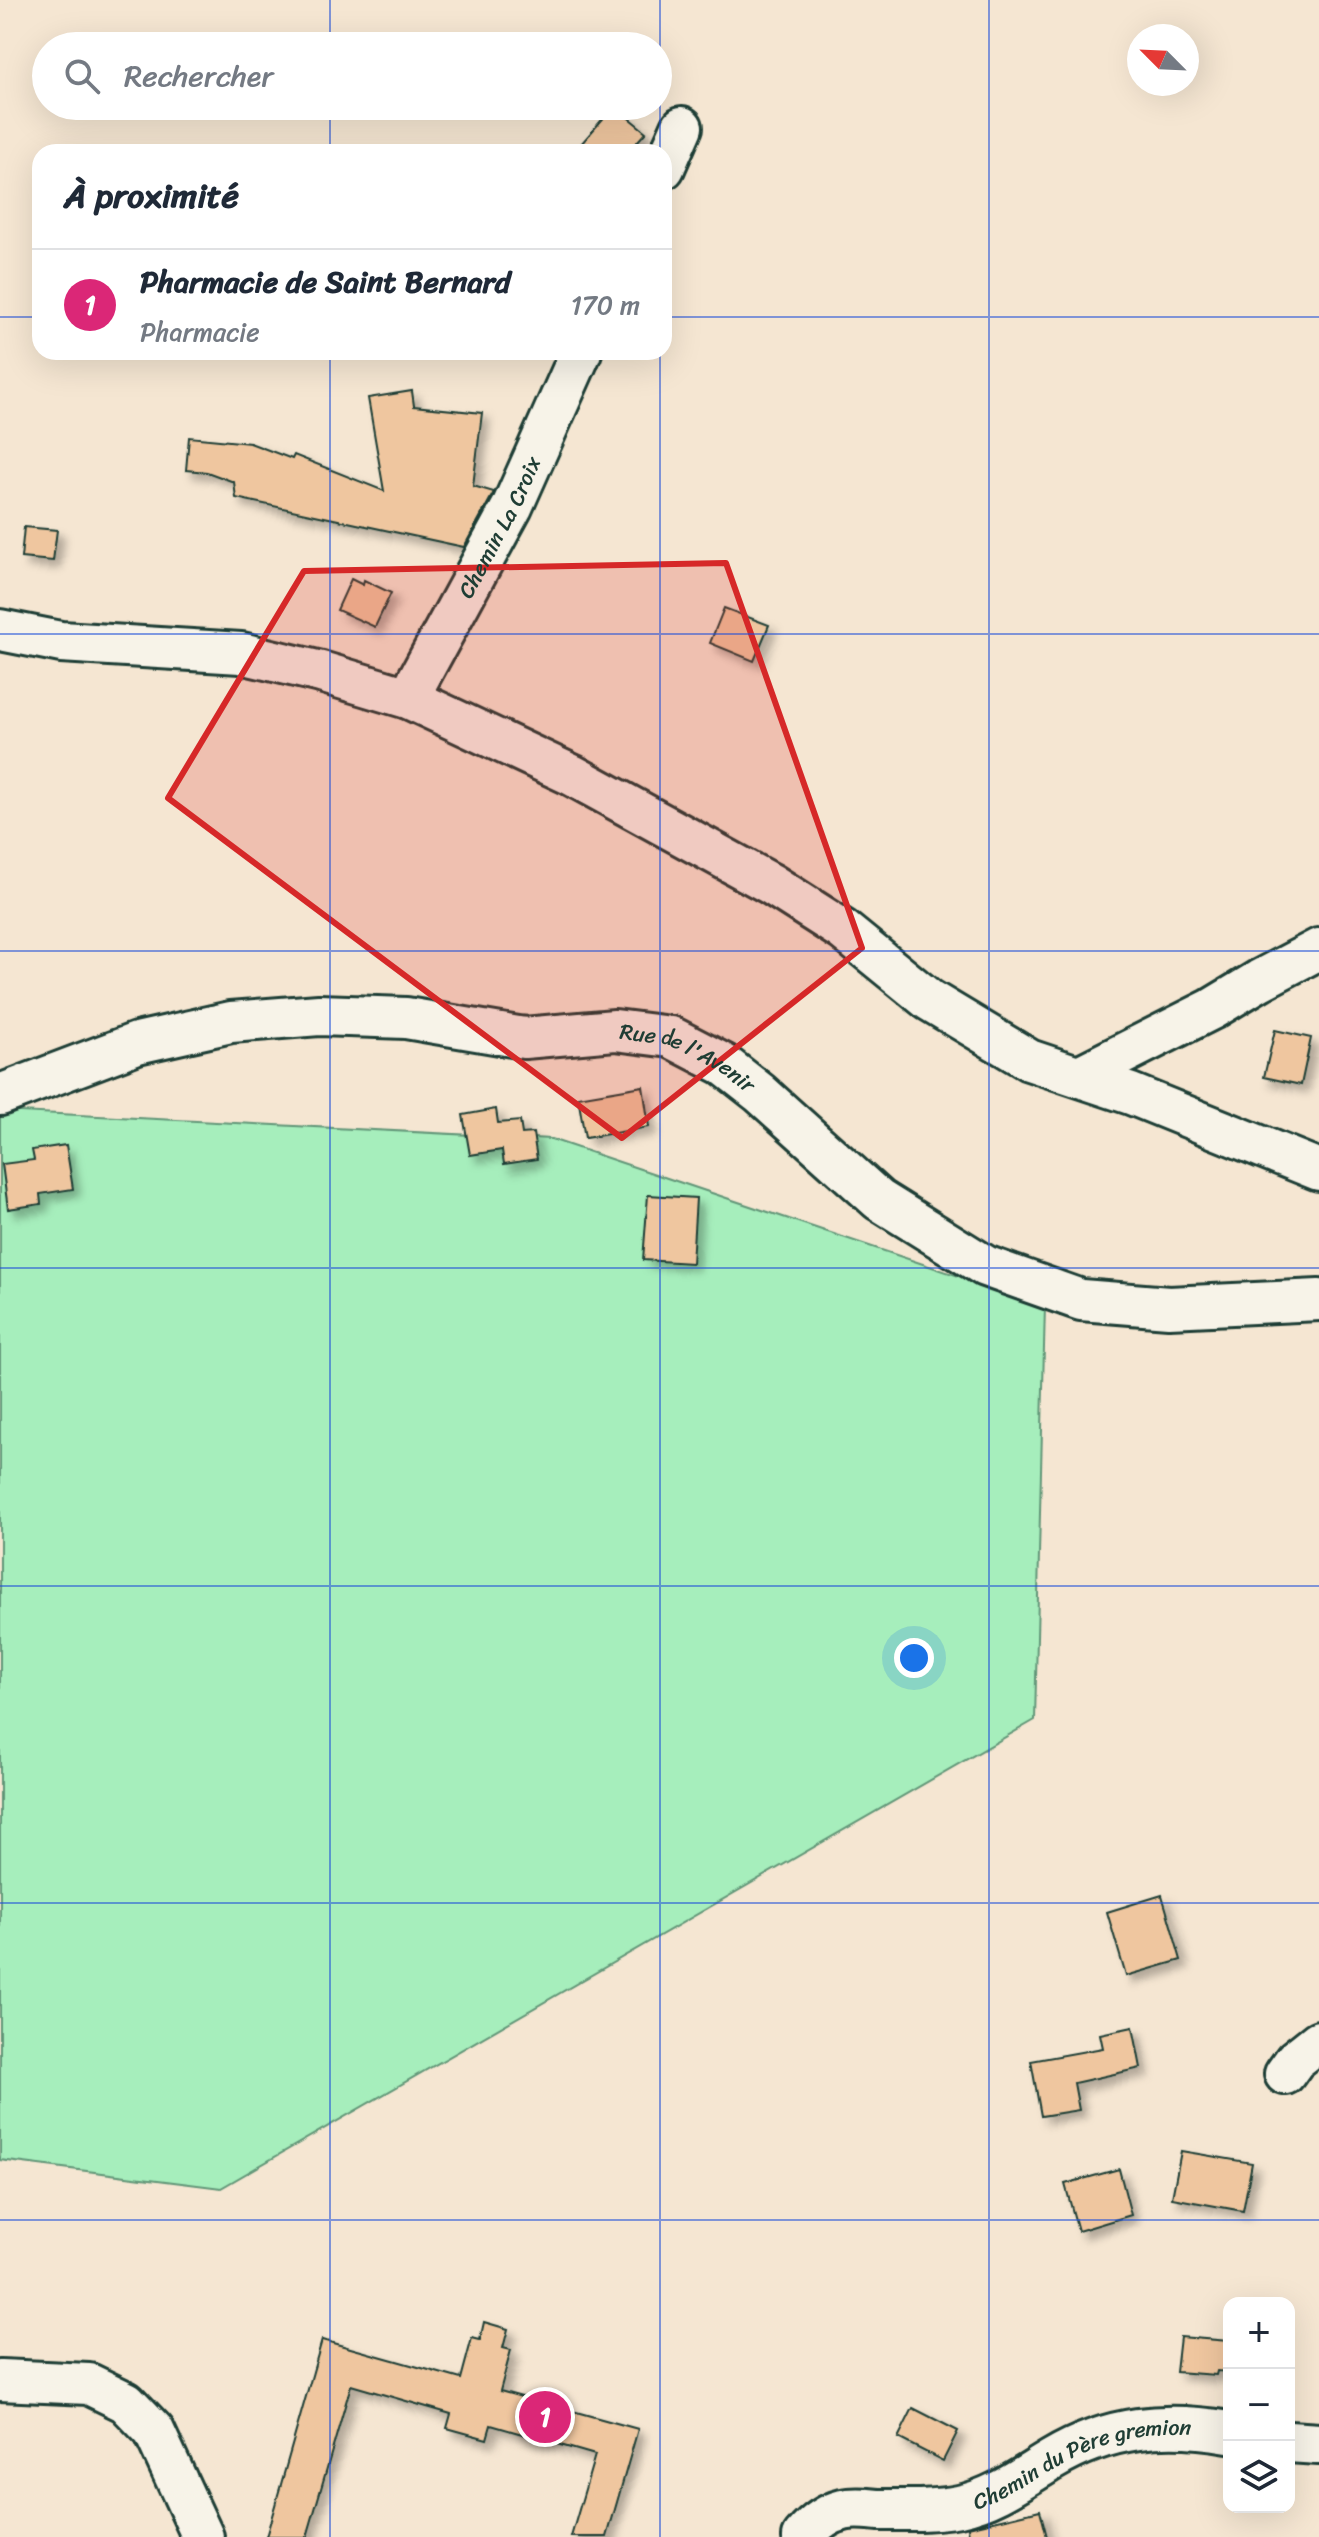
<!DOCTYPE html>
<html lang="fr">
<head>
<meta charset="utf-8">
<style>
	body { margin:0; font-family:Sriracha,sans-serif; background:#f2f2f3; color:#1f2937 }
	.controls { position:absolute; right:24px; bottom:24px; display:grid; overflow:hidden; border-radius:16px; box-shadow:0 8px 32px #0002 }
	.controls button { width:72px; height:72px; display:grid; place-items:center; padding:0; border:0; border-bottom:2px solid #e0e1e3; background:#fff; color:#1f2937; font:40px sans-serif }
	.compass { position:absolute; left:1127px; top:24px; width:72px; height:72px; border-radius:50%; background:#fff; box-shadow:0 8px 32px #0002; rotate:294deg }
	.you { position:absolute; left:914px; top:1658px; width:28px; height:28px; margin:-20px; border:6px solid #fff; border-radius:50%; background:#1a73e8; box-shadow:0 0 0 12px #1a73e833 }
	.badge { display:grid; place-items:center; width:52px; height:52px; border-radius:50%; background:#db2777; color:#fff; font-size:26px; font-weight:700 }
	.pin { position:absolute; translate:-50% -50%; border:4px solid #fff; box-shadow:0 2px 8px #0006 }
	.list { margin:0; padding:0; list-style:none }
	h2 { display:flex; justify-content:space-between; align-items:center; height:104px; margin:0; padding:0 32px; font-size:34px }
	h2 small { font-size:26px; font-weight:400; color:#747a83 }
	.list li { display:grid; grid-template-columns:52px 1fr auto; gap:24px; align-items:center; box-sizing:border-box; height:112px; padding:0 32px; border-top:2px solid #e0e1e3 }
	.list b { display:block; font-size:30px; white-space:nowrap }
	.list p { margin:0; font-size:26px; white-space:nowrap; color:#747a83 }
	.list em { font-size:26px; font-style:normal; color:#747a83 }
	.icon { flex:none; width:44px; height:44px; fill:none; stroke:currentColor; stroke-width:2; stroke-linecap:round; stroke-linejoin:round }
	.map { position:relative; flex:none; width:1319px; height:2537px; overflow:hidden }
	.search { position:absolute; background:#fff; box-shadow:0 8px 32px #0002; left:32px; top:32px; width:640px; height:88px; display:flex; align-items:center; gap:20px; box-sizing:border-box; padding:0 28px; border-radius:44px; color:#747a83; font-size:30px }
	.panel { position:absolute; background:#fff; box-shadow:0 8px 32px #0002; left:32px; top:144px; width:640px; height:216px; border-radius:24px }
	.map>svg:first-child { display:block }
</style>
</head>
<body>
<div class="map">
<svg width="1319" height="2537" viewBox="0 0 1319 2537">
	<defs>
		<filter id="shadow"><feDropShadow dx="7" dy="7" stdDeviation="4" flood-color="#0004"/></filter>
	</defs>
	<rect width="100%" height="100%" fill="#f5e6d2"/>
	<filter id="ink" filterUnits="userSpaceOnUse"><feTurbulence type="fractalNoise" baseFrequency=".0125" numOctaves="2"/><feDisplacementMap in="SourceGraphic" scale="16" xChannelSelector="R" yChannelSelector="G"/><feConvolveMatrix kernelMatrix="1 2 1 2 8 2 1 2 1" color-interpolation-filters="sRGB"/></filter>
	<g filter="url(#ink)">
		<path fill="#a6eebc" stroke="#629678" stroke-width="2" d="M0,1111L551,1139L1045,1305L1035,1720L221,2188L0,2160Z"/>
		<path fill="#efc69f" stroke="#1f3d34" stroke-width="2" filter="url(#shadow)" d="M614,106L646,132L628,152H574Z
			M412,391L414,406L482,413L473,486L494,492L464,547L236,498L234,482L207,472L186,470L189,437L250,443L292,459L294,455L384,491L368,398Z
			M24,527L57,530L53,561L21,558Z
			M351,579L363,585L364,580L391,593L375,627L337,610Z
			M724,608L769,625L754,661L710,643Z
			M1275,1030L1311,1038L1301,1085L1264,1077Z
			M643,1086L649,1127L585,1138L578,1097Z
			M496,1109L498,1123L520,1121L522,1134L533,1133L537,1159L504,1164L502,1150L470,1155L463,1115Z
			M66,1145L73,1189L40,1194L41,1204L8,1209L2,1164L34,1160L32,1150Z
			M648,1195L696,1198L692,1263L643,1260Z
			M1162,1895L1181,1960L1126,1976L1107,1912Z
			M1133,2027L1141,2068L1074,2083L1079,2110L1041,2116L1031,2061L1103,2048L1100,2034Z
			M1181,2151L1252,2163L1243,2211L1172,2198Z
			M1119,2169L1131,2215L1078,2231L1065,2184Z
			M484,2322L508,2329L503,2348L511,2350L500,2391L638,2429L607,2537H571L595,2455L491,2425L487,2439L447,2428L451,2414L351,2385L307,2537H266L322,2340L461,2379L472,2338L480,2340Z
			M1180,2337L1229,2341V2372L1217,2371L1216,2375L1176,2372Z
			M913,2408L958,2431L943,2461L898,2438Z
			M1040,2510L1047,2537H969L968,2527Z"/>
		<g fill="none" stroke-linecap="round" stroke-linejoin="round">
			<defs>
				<g id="minor">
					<path d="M664,168L682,127"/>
					<path d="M0,630L61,642L241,653L321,672L408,698L572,775L771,884L843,930L929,1000L1029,1060L1131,1094L1319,1170"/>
					<path id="s1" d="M408,698L512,507L581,352"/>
					<path d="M1079,1076L1212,1009L1260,980L1319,949"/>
					<path id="s2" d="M0,1095L137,1043L231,1022L319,1015L406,1018L524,1038L615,1030L671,1037L723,1064L760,1093L879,1200L985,1266L1081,1300L1169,1307L1319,1300"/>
					<path d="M1285,2074L1295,2060L1319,2041"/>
					<path d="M0,2380L89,2384L126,2402L154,2431L203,2537"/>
					<path d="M1289,2442L1319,2444"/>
					<path id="s3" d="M803,2537C814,2524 826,2514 843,2510C854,2507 868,2509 879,2510C906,2510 932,2511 959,2506C994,2499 1022,2478 1052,2460C1109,2426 1164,2421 1229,2432"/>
				</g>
			</defs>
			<use href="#minor" stroke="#1f3d34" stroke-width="46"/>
			<use href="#minor" stroke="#f7f3e8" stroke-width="40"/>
		</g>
	</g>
	<path fill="#d62828" fill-opacity="0.2" stroke="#d62828" stroke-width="6" stroke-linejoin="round" d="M726,563L862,948L622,1138L168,798L304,571Z"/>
	<path fill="none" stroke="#1d4ed8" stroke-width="2" stroke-opacity="0.55" d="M330,0V46M660,0V152M989,0V2537M330,106V152M0,317H40M664,317H1319M330,352V2537M660,352V2537M0,634H1319M0,951H1319M0,1268H1319M0,1586H1319M0,1903H1319M0,2220H1319"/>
	<g text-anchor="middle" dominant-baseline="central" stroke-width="7" stroke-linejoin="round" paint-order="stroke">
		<g font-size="22" fill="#1f3d34" stroke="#f7f3e8">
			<text stroke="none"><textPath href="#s1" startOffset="194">Chemin La Croix</textPath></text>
			<text stroke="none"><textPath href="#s2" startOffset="708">Rue de l'Avenir</textPath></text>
			<text stroke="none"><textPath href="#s3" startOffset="298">Chemin du Père gremion</textPath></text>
		</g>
	</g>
</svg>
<div class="controls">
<button>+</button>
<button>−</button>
<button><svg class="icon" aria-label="layers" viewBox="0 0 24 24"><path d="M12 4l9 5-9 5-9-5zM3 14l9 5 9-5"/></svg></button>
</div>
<svg class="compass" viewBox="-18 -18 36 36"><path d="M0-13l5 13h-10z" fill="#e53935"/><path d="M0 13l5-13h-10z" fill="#747a83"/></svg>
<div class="you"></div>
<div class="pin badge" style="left:545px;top:2417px">1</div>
<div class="search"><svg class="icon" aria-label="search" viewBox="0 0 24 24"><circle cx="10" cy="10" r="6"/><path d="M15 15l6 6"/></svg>Rechercher</div>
<section class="panel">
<h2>À proximité<small></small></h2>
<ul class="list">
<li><span class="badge">1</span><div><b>Pharmacie de Saint Bernard</b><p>Pharmacie</p></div><em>170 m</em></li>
</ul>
</section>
</div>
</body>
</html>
